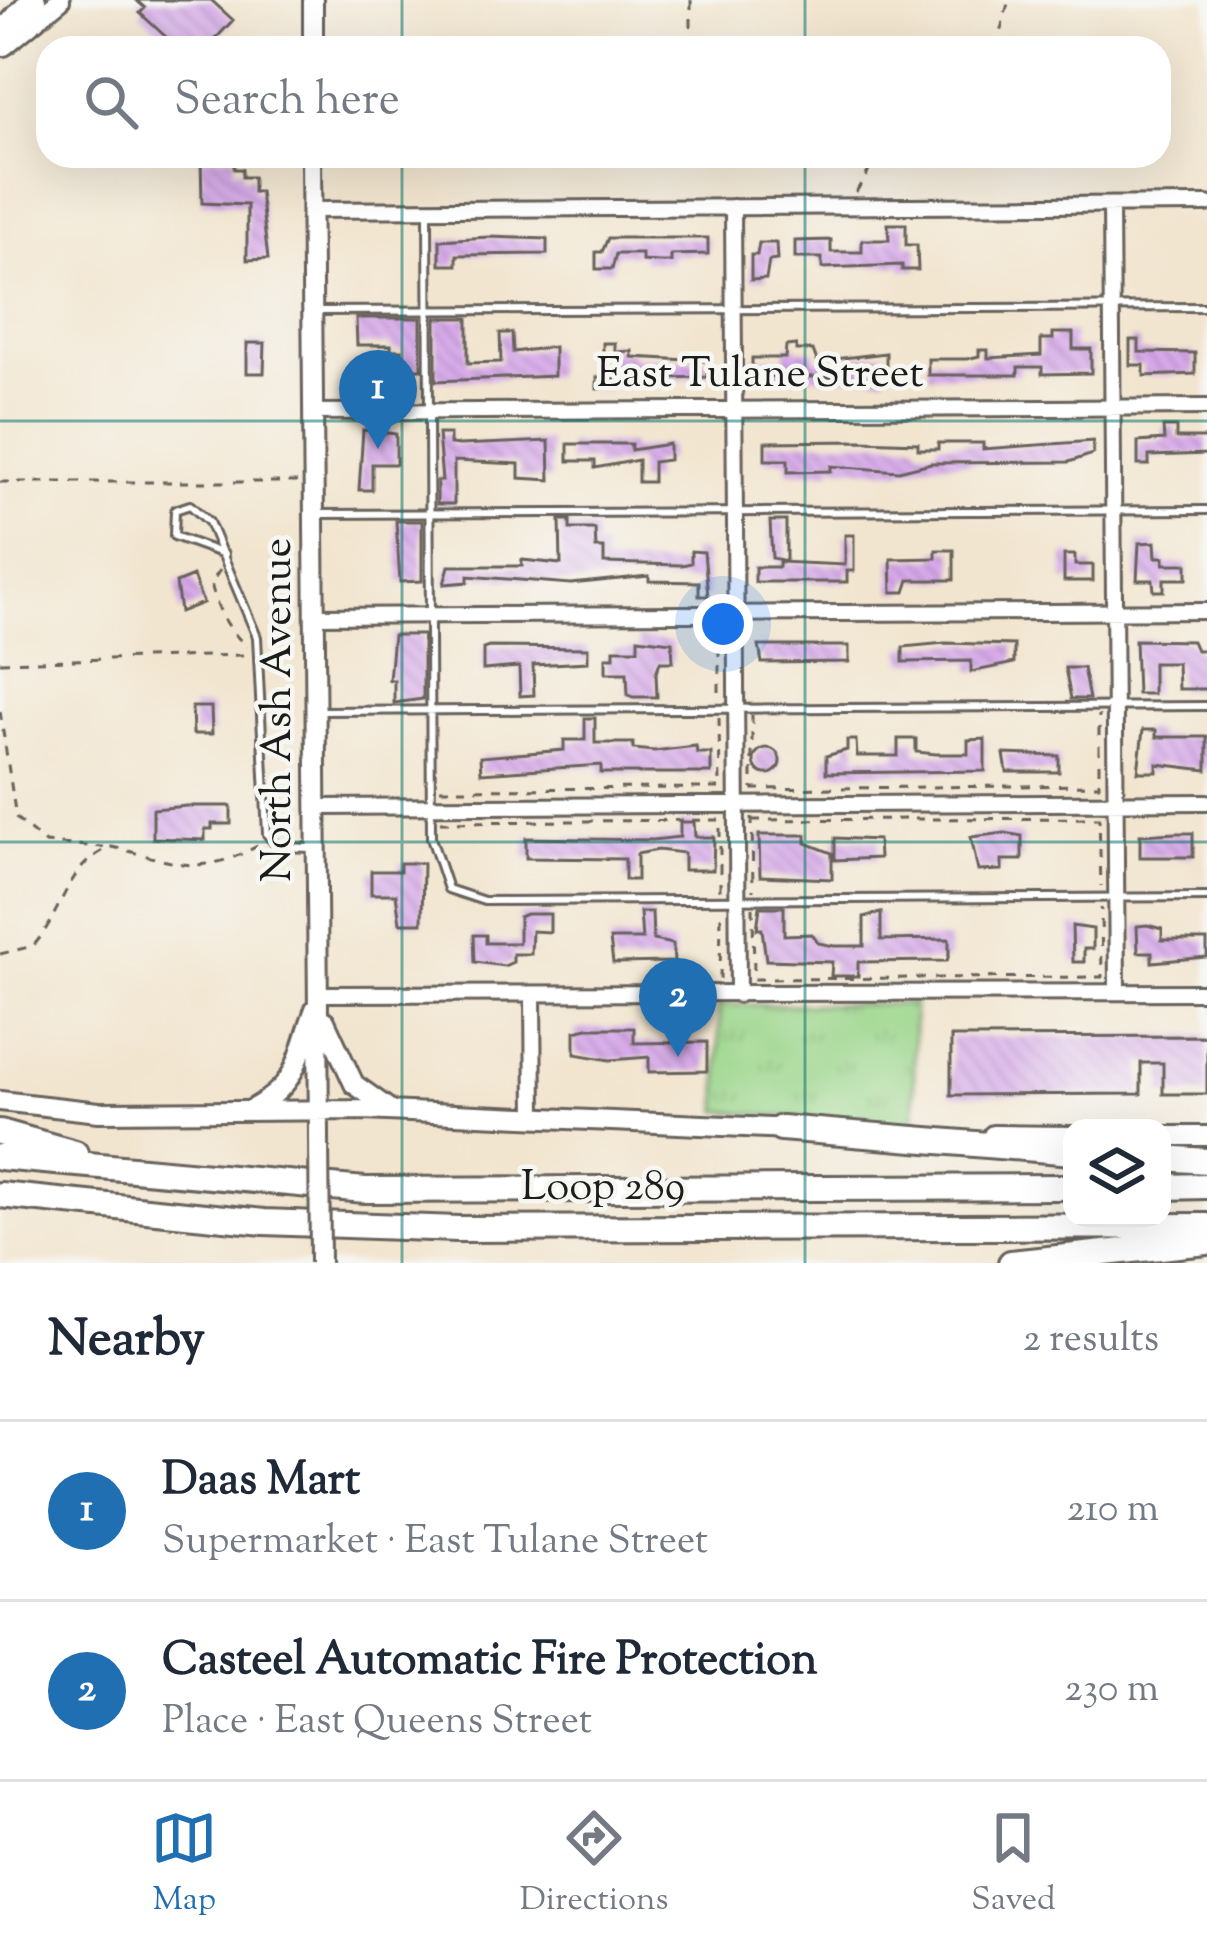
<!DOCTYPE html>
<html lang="en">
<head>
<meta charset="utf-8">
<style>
	body { margin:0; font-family:"Sorts Mill Goudy",serif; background:#f6f6f7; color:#1f2937 }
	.controls { position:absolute; right:36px; bottom:36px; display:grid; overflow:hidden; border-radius:24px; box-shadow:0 12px 48px #0002 }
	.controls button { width:108px; height:108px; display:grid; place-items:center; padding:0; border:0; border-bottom:3px solid #e0e1e3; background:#fff; color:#1f2937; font:60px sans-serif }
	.you { position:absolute; left:723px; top:624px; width:42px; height:42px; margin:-30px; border:9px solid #fff; border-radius:50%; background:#1a73e8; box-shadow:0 0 0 18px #1a73e833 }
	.badge { display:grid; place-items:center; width:78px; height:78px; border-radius:50%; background:#1f6fb2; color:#fff; font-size:39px; font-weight:700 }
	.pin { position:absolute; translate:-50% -99px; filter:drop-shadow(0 3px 6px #0008) }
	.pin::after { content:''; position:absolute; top:63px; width:42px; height:36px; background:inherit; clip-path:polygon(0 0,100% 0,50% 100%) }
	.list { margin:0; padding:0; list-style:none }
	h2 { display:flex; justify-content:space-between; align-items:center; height:156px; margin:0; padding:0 48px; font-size:51px }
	h2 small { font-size:39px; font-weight:400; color:#747a83 }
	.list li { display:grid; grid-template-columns:78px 1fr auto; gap:36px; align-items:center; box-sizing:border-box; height:180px; padding:0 48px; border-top:3px solid #e0e1e3 }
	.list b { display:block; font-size:45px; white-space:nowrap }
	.list p { margin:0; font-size:39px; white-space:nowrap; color:#747a83 }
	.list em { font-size:39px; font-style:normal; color:#747a83 }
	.icon { flex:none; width:66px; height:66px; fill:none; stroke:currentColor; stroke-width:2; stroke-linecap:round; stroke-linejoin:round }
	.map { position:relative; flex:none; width:1207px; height:1263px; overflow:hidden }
	.search { position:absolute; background:#fff; box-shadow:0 12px 48px #0002; left:36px; right:36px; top:36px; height:132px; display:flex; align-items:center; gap:30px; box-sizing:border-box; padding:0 42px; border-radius:36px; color:#747a83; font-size:45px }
	.sheet { height:516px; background:#fff }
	nav { display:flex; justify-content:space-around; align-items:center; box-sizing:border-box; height:168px; border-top:3px solid #e0e1e3; background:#fff; font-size:33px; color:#747a83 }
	nav a { display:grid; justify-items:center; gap:6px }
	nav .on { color:#1f6fb2 }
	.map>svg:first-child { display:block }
</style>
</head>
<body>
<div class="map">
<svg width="1207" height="1263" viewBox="0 0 1207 1263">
	<defs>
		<pattern id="grass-tufts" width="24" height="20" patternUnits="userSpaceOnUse" patternTransform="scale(3)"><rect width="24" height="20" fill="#9ad589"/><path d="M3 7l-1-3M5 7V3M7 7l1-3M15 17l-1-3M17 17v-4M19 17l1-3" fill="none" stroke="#84b676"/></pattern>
		<pattern id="building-back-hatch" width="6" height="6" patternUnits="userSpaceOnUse" patternTransform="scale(3)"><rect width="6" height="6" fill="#d6a8e9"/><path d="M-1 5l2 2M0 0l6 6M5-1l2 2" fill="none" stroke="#b790c7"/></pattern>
	</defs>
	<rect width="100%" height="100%" fill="#f6f6f2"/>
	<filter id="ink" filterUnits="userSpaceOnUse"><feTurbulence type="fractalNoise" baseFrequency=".00833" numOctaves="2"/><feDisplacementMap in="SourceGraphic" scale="24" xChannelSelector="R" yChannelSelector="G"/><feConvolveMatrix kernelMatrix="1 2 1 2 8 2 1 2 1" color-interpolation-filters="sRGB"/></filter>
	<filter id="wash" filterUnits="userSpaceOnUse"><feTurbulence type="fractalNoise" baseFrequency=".004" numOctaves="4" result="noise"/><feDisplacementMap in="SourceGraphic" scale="48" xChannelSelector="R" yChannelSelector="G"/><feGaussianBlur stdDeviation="2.7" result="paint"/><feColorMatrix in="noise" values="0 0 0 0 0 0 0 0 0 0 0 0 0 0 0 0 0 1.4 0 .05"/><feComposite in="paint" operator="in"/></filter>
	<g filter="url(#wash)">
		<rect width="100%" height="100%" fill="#f2e5cf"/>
		<path fill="url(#grass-tufts)" stroke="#5b7852" stroke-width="3" d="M914,1004V1127L719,1111V1005Z"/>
		<g id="blocks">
			<path fill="url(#building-back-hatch)" d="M136,0H211L233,20L207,48H178L140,13L145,8Z
				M234,156V169H242V177H253V192H260L268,259L247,260V205L202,203L201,158Z
				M888,224H906V245H917L918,270H902V265L822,268V258H795V241L831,240V252H862V240H889Z
				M489,237L547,239V254L457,255V265H440V240Z
				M608,238H708V254L671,255V262H659L642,261V254H616L612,269H596V252H602Z
				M759,243H776L777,260L769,261L766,279L751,280V255H757Z
				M356,318H421V369H402V350H391V345H357Z
				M436,318H468V363L501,362L500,333H512L513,352L554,347V376L436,381Z
				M1053,333H1073V349H1091V373L1042,374V367H1018V375H928V359H967L979,356V350H988V358L1041,355V339H1053Z
				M1130,340H1139V352L1195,353V374L1144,376V365H1130Z
				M247,343H265L264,373H247Z
				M603,343H615V352L632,351V357L707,361V377L610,379V388L597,389V377H603Z
				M796,345V350H813L817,361L886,353V378L752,376V358H785L786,346Z
				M1163,427H1176V438H1207V454L1149,456V465H1138V442L1164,440Z
				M363,430L396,434V464H372V490H359Z
				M438,434H450V444L459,445L549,441L550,480L519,478V464L454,461V504H437V481H442Z
				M861,441L918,443V449H938V443H983V449L1093,441V454L1069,462L931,463L899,471L831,466V471L788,472V460H765V442Z
				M568,444H631V450L669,444V460L653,462V482H638V460L595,468V461H568Z
				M560,520H570V529H595L596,548H604V563L682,565L691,563V551L704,552L708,596H699V582L649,581V576L571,584L468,576V582L444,584L449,566H522V560L561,564Z
				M396,521H422V581L400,582Z
				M770,521H786V561L772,558Z
				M845,535H854V571H847V582H755V567H779V562L845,565Z
				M1155,542L1156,557H1164V564H1187V579H1164V591H1154L1153,580H1137L1139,543Z
				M936,550H954V580H909L905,592H892L891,559L936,558Z
				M1064,555H1075V565H1093V581H1064Z
				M193,576L203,603L180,612L176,583Z
				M393,635H423V699L394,703V680H389Z
				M638,638L672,642L673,662H660L656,673L657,697H633L628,695L627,673H606V657H614V649H638Z
				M1135,640L1192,641L1196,650H1207V689H1178L1177,663H1153V694H1137Z
				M945,643L1014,645V663L971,672V661L903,662V647Z
				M759,646H849V662L762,663Z
				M588,648V662L533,665L534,695L520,696L519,667L483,670V649L489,647Z
				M1065,668H1083L1089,699H1071Z
				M192,707H211L212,734H193Z
				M585,718H595V743H633V749L654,751L696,746L697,753H711V773H601V765L481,773L480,757L564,750V740H585Z
				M1143,730H1156V737H1207V770L1157,764V772H1138Z
				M898,739H916V752L936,754H968V740L985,739V771L826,773V756L847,750V740H856L857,756H898Z
				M754 761a13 13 0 1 1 26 0a13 13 0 1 1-26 0Z
				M1004,754L1059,756V772H1007Z
				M187,806H231V824H212V829H205V840L153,838V809Z
				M680,822H694L695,837H714L713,870H684V853L658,850L637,854V880H625V859L526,858V838L653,840L680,837Z
				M1005,833L1022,836V860H1002V870L978,871L971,837Z
				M1177,833H1193V857H1140V835Z
				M759,835H806V843L832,853V879L760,876Z
				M835,838L878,840L879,858L835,860Z
				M400,863H423L422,923H400L396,894H371V871H400Z
				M760,907H784V935L812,934L818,943L834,946H864V917L881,913V940L949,939V954L947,961L858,962V976H831L832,962L766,960L762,929H757Z
				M640,912H652L653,940L673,944L674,962L613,963L610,939H642Z
				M526,914H550V932L532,931L531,954H513V962L504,966L475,962L474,935H486V943H519V917Z
				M1147,925L1162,929V940H1207V957L1152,962V952H1138L1137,926Z
				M1072,926L1093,929V949H1084V962H1073Z
				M588,1028H634V1043L707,1042V1071L649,1072V1057L610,1060L575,1054V1031Z
				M1207,1036V1094H1163V1063H1141V1094L951,1095V1037Z"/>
		</g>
	</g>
	<g filter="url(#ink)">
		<use href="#blocks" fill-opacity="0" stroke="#67625b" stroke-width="3"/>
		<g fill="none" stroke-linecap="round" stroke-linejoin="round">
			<defs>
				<path id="lane" d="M428,213L431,838L448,889L484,901L1207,897
					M317,311L1207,307
					M318,514L1207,510
					M224,554L174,536L175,510L190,505L209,522L257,637L267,834L278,847L314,848
					M317,711L1207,706"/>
				<path id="street" d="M1111,205L1117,992
					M733,207L738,995
					M311,210L1207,204
					M313,412L1207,407
					M316,616L1207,611
					M317,807L1207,802
					M318,994L1207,992
					M533,995L534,1118"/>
				<path id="secondary" d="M4,46L60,0
					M313,48V0
					M311,156L319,1135
					M325,1021L354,1084L392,1111
					M0,1101L99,1112L364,1110L791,1129
					M254,1108C301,1082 297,1056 315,1009
					M993,1135L1072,1136
					M1162,1136H1207"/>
				<path id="highway" d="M0,38L33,0
					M781,1128L1072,1152
					M0,1132L75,1153
					M0,1157L365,1190L1072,1187
					M1162,1158L1207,1161
					M1162,1187L1207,1186
					M0,1195L264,1222L458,1229L1207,1226
					M1011,1263L1207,1242"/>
			</defs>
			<use href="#lane" stroke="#67625b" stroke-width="12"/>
			<use href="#street" stroke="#67625b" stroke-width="20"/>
			<use href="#secondary" stroke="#67625b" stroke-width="24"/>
			<use href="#highway" stroke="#67625b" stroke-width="30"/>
			<path stroke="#67625b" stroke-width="3" stroke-dasharray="9 9" stroke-linecap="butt" d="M691,0V38L697,48
				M996,48L1009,0
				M856,192L878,156
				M0,482H300
				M220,570L211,583C217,610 227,628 247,647
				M719,629V697
				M0,662L246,655
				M0,711L16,818L45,843L104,847
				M752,715V789
				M719,718L720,787
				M440,789L725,788
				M752,789L1099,785V715
				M752,817L753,891
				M752,820L1099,818L1101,886
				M440,822L720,820V890
				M753,907L754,979L1102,977L1101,908
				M0,954L33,946C63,914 65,864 112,847C178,862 197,880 263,843
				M720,979L721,912"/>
			<use href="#lane" stroke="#fff" stroke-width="6"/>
			<use href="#street" stroke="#fff" stroke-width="14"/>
			<use href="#secondary" stroke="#fff" stroke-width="18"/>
			<use href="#highway" stroke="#fff" stroke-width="24"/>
			<defs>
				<path id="secondary-bridge" d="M319,1135L320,1263"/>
			</defs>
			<use href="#secondary-bridge" stroke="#67625b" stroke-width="24" stroke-linecap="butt"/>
			<use href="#secondary-bridge" stroke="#fff" stroke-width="18"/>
		</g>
	</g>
	<path fill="none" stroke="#0f766e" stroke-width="3" stroke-opacity="0.55" d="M402,0V48M805,0V48M402,156V1263M805,156V1263M0,421H1207M0,842H1207"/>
	<g text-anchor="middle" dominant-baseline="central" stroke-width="9" stroke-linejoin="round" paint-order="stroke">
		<g font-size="42" fill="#1c1c1c" stroke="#f6f6f2">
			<text x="760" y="376">East Tulane Street</text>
			<text transform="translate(280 710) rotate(-90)">North Ash Avenue</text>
			<text x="603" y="1189">Loop 289</text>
		</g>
	</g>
</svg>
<div class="controls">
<button><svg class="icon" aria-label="layers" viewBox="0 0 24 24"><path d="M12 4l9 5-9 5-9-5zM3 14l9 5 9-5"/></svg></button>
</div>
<div class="you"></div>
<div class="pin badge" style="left:378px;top:449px">1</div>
<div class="pin badge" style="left:678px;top:1057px">2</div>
<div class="search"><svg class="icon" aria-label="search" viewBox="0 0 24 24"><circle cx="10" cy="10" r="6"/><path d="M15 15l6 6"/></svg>Search here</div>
</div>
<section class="sheet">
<h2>Nearby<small>2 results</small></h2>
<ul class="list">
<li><span class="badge">1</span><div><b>Daas Mart</b><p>Supermarket · East Tulane Street</p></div><em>210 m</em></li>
<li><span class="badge">2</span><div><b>Casteel Automatic Fire Protection</b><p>Place · East Queens Street</p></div><em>230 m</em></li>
</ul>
</section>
<nav>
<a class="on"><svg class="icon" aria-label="map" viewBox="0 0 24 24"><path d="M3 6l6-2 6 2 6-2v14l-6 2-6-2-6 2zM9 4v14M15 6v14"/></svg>Map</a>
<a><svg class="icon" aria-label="directions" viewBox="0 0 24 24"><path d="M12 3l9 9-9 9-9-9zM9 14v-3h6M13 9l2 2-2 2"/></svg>Directions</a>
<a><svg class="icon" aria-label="saved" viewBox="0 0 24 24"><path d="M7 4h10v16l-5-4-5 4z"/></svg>Saved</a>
</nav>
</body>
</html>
